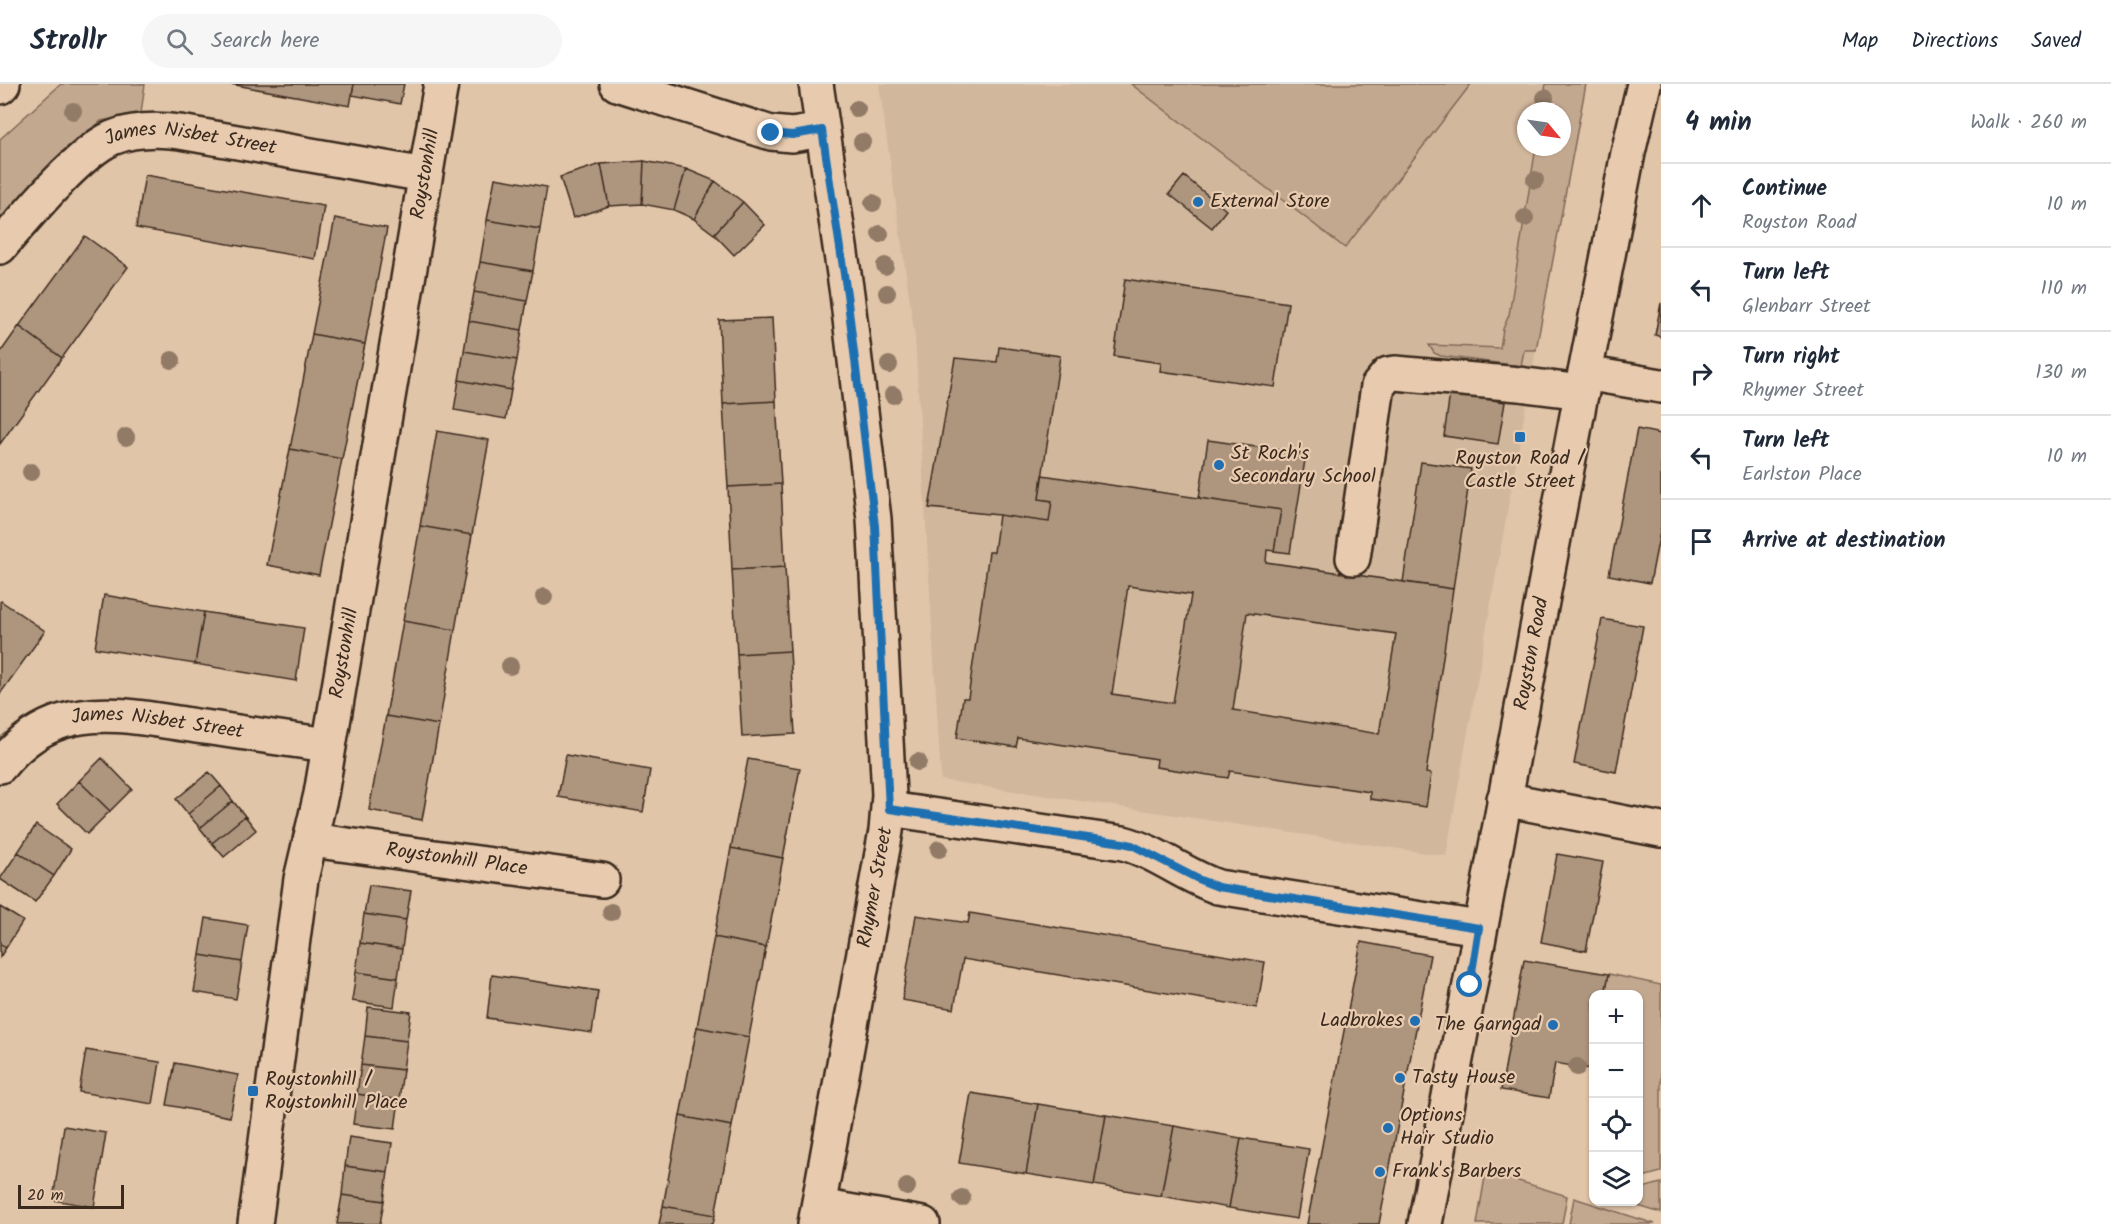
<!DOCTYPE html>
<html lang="en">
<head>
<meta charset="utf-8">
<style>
	body { margin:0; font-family:Kalam,sans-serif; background:#f6f6f7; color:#1f2937 }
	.controls { position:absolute; right:18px; bottom:18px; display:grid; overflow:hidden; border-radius:12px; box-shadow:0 2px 4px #0004 }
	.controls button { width:54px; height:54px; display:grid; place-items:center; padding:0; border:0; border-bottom:2px solid #e0e1e3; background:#fff; color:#1f2937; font:30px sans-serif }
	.compass { position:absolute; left:1517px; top:18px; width:54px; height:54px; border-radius:50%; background:#fff; box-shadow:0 2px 4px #0004; rotate:119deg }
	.scale { position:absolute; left:18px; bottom:15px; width:106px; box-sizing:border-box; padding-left:6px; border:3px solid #3b2a1e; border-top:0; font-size:16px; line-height:21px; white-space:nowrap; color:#3b2a1e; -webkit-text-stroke:4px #e8cbaf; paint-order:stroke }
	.stop { position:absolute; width:18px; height:18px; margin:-14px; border:4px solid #1f6fb2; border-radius:50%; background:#fff }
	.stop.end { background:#1f6fb2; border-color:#fff; box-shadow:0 2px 6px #0008 }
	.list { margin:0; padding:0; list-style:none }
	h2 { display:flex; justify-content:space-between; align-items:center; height:78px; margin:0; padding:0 24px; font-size:26px }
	h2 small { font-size:20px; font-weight:400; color:#747a83 }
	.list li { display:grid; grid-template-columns:39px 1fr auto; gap:18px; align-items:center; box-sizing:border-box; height:84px; padding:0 24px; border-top:2px solid #e0e1e3 }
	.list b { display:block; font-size:22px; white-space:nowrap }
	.list p { margin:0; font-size:20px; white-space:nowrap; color:#747a83 }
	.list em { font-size:20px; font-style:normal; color:#747a83 }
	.icon { flex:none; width:33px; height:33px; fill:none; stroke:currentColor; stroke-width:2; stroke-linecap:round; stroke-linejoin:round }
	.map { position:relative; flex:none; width:1661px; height:1140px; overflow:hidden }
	header { display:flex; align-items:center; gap:36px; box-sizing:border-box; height:84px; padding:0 30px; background:#fff; border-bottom:2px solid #e0e1e3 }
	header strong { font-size:28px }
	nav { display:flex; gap:33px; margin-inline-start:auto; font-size:21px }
	.search { width:420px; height:54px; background:#f6f6f7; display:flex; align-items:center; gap:15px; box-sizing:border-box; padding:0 21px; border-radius:33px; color:#747a83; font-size:22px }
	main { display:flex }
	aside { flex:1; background:#fff }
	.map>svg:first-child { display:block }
</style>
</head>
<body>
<header>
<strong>Strollr</strong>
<div class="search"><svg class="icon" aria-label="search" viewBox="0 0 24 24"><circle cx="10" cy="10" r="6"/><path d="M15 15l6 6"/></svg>Search here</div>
<nav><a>Map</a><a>Directions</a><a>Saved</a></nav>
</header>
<main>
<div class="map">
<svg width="1661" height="1140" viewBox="0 0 1661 1140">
	<rect width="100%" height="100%" fill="#e1c5a9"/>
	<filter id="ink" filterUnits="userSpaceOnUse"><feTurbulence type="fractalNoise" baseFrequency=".0167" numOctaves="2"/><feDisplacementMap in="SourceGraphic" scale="12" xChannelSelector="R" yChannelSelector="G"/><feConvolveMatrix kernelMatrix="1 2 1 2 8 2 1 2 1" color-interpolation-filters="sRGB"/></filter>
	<g filter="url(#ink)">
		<path fill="#d1b79c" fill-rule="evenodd" d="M879,0H1586L1536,266L1446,772L941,696L915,253ZM1526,27H1562V63H1526Z"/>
		<path fill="#c3a890" stroke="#7f6957" stroke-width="1.5" d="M61,0H145L141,29L101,37L28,104L0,137V55Z
			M1131,0H1471L1345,164Z
			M1546,0H1586L1536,266H1524L1521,282L1441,272L1434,269L1429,261L1500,264L1503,245L1509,231L1536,63H1562V27H1541Z
			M1609,890L1661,901V1088L1639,1094L1638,910H1605Z
			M1486,1087L1567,1112L1562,1140H1477Z
			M1661,1099V1129L1625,1118H1638L1639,1105Z
			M1574,1114L1655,1140H1569Z"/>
		<path fill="#ad957e" stroke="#3b2a1e" stroke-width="1.5" fill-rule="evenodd" d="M230,0H354L350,22Z
			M354,0H404L400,20L352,11Z
			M644,77L642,120L609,122L601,80Z
			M644,77L686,85L674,126L642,120Z
			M601,80L609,122L573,134L560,93Z
			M686,85L715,97L694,135L674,126Z
			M145,91L324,122L315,175L136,144Z
			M1184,92L1226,126L1212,144L1169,110Z
			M495,94L547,103L540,145L487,136Z
			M715,97L743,118L714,150L694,135Z
			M743,118L765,141L734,171L714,150Z
			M335,134L387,144L365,260L312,250Z
			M487,136L540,145L533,187L480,178Z
			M85,152L128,183L62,274L19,242Z
			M480,178L533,187L527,217L474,208Z
			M1125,195L1288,219L1275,303L1160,287L1161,279L1114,272Z
			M474,208L527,217L522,246L469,237Z
			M1661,219V253L1655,251Z
			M772,234L776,317L723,320L719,236Z
			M469,237L522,246L517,276L464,267Z
			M19,242L62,274L0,360V269Z
			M312,250L365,260L342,375L290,365Z
			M999,263L1060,272L1039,415L1052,417L1049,438L999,431L929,424L955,274L997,278Z
			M464,267L517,276L511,306L459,296Z
			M459,296L511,306L506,335L454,326Z
			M1450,309L1505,318L1498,360L1444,352Z
			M776,317L781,400L728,403L723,320Z
			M1637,345L1661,350V443L1650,499L1609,491Z
			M437,347L489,356L472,451L420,442Z
			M1208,356L1306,370L1290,469L1274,467L1281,426L1199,414Z
			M290,365L342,375L319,491L267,481Z
			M1421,378L1471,385L1453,505L1403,498Z
			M1042,391L1281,426L1274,467L1267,466L1266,478L1453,505L1426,689L1431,690L1426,723L1370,715V708L1230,687L1228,694L1156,683L1157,675L1018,654L1016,663L957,654L963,614H968L989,468H994L999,431L1049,438L1052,417L1039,415ZM1128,502L1191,511L1173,619L1112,610ZM1247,529L1396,550L1379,650L1233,626Z
			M781,400L785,483L732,486L728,403Z
			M420,442L472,451L455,546L403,537Z
			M785,483L790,567L737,570L732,486Z
			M104,511L204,528L195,580L95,564Z
			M1,517L45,547L0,610V518Z
			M204,528L304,544L296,597L195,580Z
			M1602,535L1643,542L1616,688L1574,680Z
			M403,537L455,546L439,641L386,632Z
			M790,567L795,650L742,653L737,570Z
			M386,632L439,641L422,736L369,726Z
			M566,671L650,686L643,728L558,713Z
			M102,674L132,705L110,727L79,697Z
			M748,675L800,684L783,774L731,764Z
			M209,688L221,702L188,730L176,715Z
			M79,697L110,727L87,750L57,720Z
			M221,702L233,717L200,744L188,730Z
			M233,717L245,732L212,759L200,744Z
			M245,732L256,746L224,773L212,759Z
			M36,741L71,765L54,792L18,768Z
			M731,764L783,774L766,863L714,853Z
			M18,768L54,792L35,818L0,795Z
			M1557,770L1603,778L1586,867L1541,858Z
			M369,801L411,807L406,836L364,830Z
			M0,823L23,837L6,864L0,860Z
			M970,829L1265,878L1257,924L963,875L954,925L902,916L916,831L968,839Z
			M364,830L406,836L402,865L360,859Z
			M206,834L248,841L242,878L200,871Z
			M714,853L766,863L749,953L697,943Z
			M1361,858L1430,871L1379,1140H1307Z
			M360,859L402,865L398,894L356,888Z
			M0,860L6,864L0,873Z
			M200,871L242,878L236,915L194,908Z
			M1524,876L1609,890L1605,910H1594V971L1591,985L1555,979L1549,1014L1501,1006Z
			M356,888L398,894L394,923L352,917Z
			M492,891L598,907L592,949L487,934Z
			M368,923L411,928L407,957L365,952Z
			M697,943L749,953L732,1042L680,1032Z
			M365,952L407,957L403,986L361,981Z
			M86,966L160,978L153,1020L79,1008Z
			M175,979L238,991L230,1033L167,1021Z
			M361,981L403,986L399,1016L357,1010Z
			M971,1009L1038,1020L1026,1090L959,1079Z
			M357,1010L399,1016L395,1045L353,1040Z
			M1038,1020L1106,1031L1094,1101L1026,1090Z
			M1106,1031L1174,1042L1161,1112L1094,1101Z
			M680,1032L732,1042L715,1131L663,1122Z
			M64,1042L106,1049L94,1123L53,1116Z
			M1174,1042L1241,1054L1229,1124L1161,1112Z
			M349,1053L392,1059L388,1088L345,1082Z
			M1241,1054L1309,1065L1297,1135L1229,1124Z
			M345,1082L388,1088L384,1117L342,1111Z
			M342,1111L384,1117L380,1140H337Z
			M663,1122L715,1131L713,1140H659Z"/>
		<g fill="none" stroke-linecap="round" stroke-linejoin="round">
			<defs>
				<g id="minor">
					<path d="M617,0L771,49L792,51L822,46"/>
					<path id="s1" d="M0,163C25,134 78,69 112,54C134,45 157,45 180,48L425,91"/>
					<path d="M1585,289L1661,302"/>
					<path d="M1353,474L1378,302L1388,290L1395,289L1519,300L1582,308"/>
					<path id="s2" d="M0,682C17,661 37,645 63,637C105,624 154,636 196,642C240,648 284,655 329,661"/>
					<path d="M1504,715L1661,746"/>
					<path d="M889,725L1123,759C1157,768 1185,792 1218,803L1479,844"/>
					<path id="s3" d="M311,756L602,796"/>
					<path d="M819,1122L923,1140"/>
					<path id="s4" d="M255,1140L301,795L321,710L441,0"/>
					<path id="s5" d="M815,1140L886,747L889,711L874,435L847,210L816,0"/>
					<path id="s6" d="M1425,1140L1585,289L1628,69L1644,0"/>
				</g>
				<path id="highway" d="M0,3L3,0"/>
			</defs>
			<use href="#minor" stroke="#3b2a1e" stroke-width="38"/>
			<use href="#highway" stroke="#3b2a1e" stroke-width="38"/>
			<use href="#minor" stroke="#e8cbaf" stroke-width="33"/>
			<use href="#highway" stroke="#e8cbaf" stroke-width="33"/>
		</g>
		<g fill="#917a66">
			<circle cx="1545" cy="14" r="9"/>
			<circle cx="857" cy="25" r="9"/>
			<circle cx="73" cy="27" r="9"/>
			<circle cx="862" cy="58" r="9"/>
			<circle cx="1535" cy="96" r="9"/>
			<circle cx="873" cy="119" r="9"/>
			<circle cx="1525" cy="134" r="9"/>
			<circle cx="880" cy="150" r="9"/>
			<circle cx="885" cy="182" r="9"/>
			<circle cx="887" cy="209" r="9"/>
			<circle cx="172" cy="276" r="9"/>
			<circle cx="889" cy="281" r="9"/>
			<circle cx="893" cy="311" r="9"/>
			<circle cx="126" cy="353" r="9"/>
			<circle cx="31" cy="388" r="9"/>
			<circle cx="544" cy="513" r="9"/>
			<circle cx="510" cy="582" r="9"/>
			<circle cx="918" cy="678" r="9"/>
			<circle cx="939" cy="765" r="9"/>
			<circle cx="611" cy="828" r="9"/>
			<circle cx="1577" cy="983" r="9"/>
			<circle cx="907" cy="1103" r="9"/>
			<circle cx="962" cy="1114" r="9"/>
		</g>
	</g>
	<g fill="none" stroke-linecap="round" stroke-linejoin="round" filter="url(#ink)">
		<path stroke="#1f6fb2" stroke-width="8" d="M771,49L792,51L822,46L847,210L875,442L889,725L1123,759L1132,761L1200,796L1218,803L1479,844L1470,901"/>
	</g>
	<g fill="#1f6fb2" stroke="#e8cbaf" stroke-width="2">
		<circle cx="1198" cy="118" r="6"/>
		<rect x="1514" y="347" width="12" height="12" rx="3"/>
		<circle cx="1219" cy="381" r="6"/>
		<circle cx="1415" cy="937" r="6"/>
		<circle cx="1553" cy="941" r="6"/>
		<circle cx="1400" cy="994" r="6"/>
		<rect x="247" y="1001" width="12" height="12" rx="3"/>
		<circle cx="1388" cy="1044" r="6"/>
		<circle cx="1380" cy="1088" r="6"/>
	</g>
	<g text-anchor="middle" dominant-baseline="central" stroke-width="4.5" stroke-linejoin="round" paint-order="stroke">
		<g font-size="20" fill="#3b2a1e" stroke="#e8cbaf">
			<text stroke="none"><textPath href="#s1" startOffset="237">James Nisbet Street</textPath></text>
			<text stroke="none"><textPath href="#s4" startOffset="1064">Roystonhill</textPath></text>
			<text stroke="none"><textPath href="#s6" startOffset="580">Royston Road</textPath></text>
			<text stroke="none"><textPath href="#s4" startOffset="578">Roystonhill</textPath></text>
			<text stroke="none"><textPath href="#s2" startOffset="174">James Nisbet Street</textPath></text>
			<text stroke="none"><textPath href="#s3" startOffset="147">Roystonhill Place</textPath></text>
			<text stroke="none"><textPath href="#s5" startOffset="342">Rhymer Street</textPath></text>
		</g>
		<g font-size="20" fill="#3b2a1e" stroke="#e8cbaf" text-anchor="start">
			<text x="1210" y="118">External Store</text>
			<text x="1231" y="370">St Roch's<tspan x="1231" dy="23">Secondary School</tspan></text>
			<text x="1520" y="375" text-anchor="middle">Royston Road /<tspan x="1520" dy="23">Castle Street</tspan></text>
			<text x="1403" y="937" text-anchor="end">Ladbrokes</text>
			<text x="1541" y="941" text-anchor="end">The Garngad</text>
			<text x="1412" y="994">Tasty House</text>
			<text x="265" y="996">Roystonhill /<tspan x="265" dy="23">Roystonhill Place</tspan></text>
			<text x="1400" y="1032">Options<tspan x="1400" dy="23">Hair Studio</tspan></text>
			<text x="1392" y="1088">Frank's Barbers</text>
		</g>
	</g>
</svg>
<div class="controls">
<button>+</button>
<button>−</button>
<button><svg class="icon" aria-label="locate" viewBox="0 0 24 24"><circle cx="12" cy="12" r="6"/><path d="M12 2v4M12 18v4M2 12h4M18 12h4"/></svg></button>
<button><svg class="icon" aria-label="layers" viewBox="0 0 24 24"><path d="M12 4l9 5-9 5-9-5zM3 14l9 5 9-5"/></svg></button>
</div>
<svg class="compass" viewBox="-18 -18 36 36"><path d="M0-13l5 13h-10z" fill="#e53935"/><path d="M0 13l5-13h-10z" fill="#747a83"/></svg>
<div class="scale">20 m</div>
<div class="stop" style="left:1470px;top:901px"></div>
<div class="stop end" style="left:771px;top:49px"></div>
</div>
<aside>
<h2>4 min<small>Walk · 260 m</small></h2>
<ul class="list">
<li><svg class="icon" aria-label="ahead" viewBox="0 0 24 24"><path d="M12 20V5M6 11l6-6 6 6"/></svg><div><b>Continue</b><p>Royston Road</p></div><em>10 m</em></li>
<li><svg class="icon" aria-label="left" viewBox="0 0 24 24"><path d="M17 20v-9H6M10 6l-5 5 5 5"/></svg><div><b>Turn left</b><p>Glenbarr Street</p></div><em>110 m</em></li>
<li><svg class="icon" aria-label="right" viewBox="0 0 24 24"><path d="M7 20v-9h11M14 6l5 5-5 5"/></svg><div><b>Turn right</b><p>Rhymer Street</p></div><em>130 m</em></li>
<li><svg class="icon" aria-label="left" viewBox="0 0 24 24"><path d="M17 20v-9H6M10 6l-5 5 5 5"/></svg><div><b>Turn left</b><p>Earlston Place</p></div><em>10 m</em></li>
<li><svg class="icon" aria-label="arrive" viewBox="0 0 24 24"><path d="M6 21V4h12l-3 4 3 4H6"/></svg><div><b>Arrive at destination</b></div></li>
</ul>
</aside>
</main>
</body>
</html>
